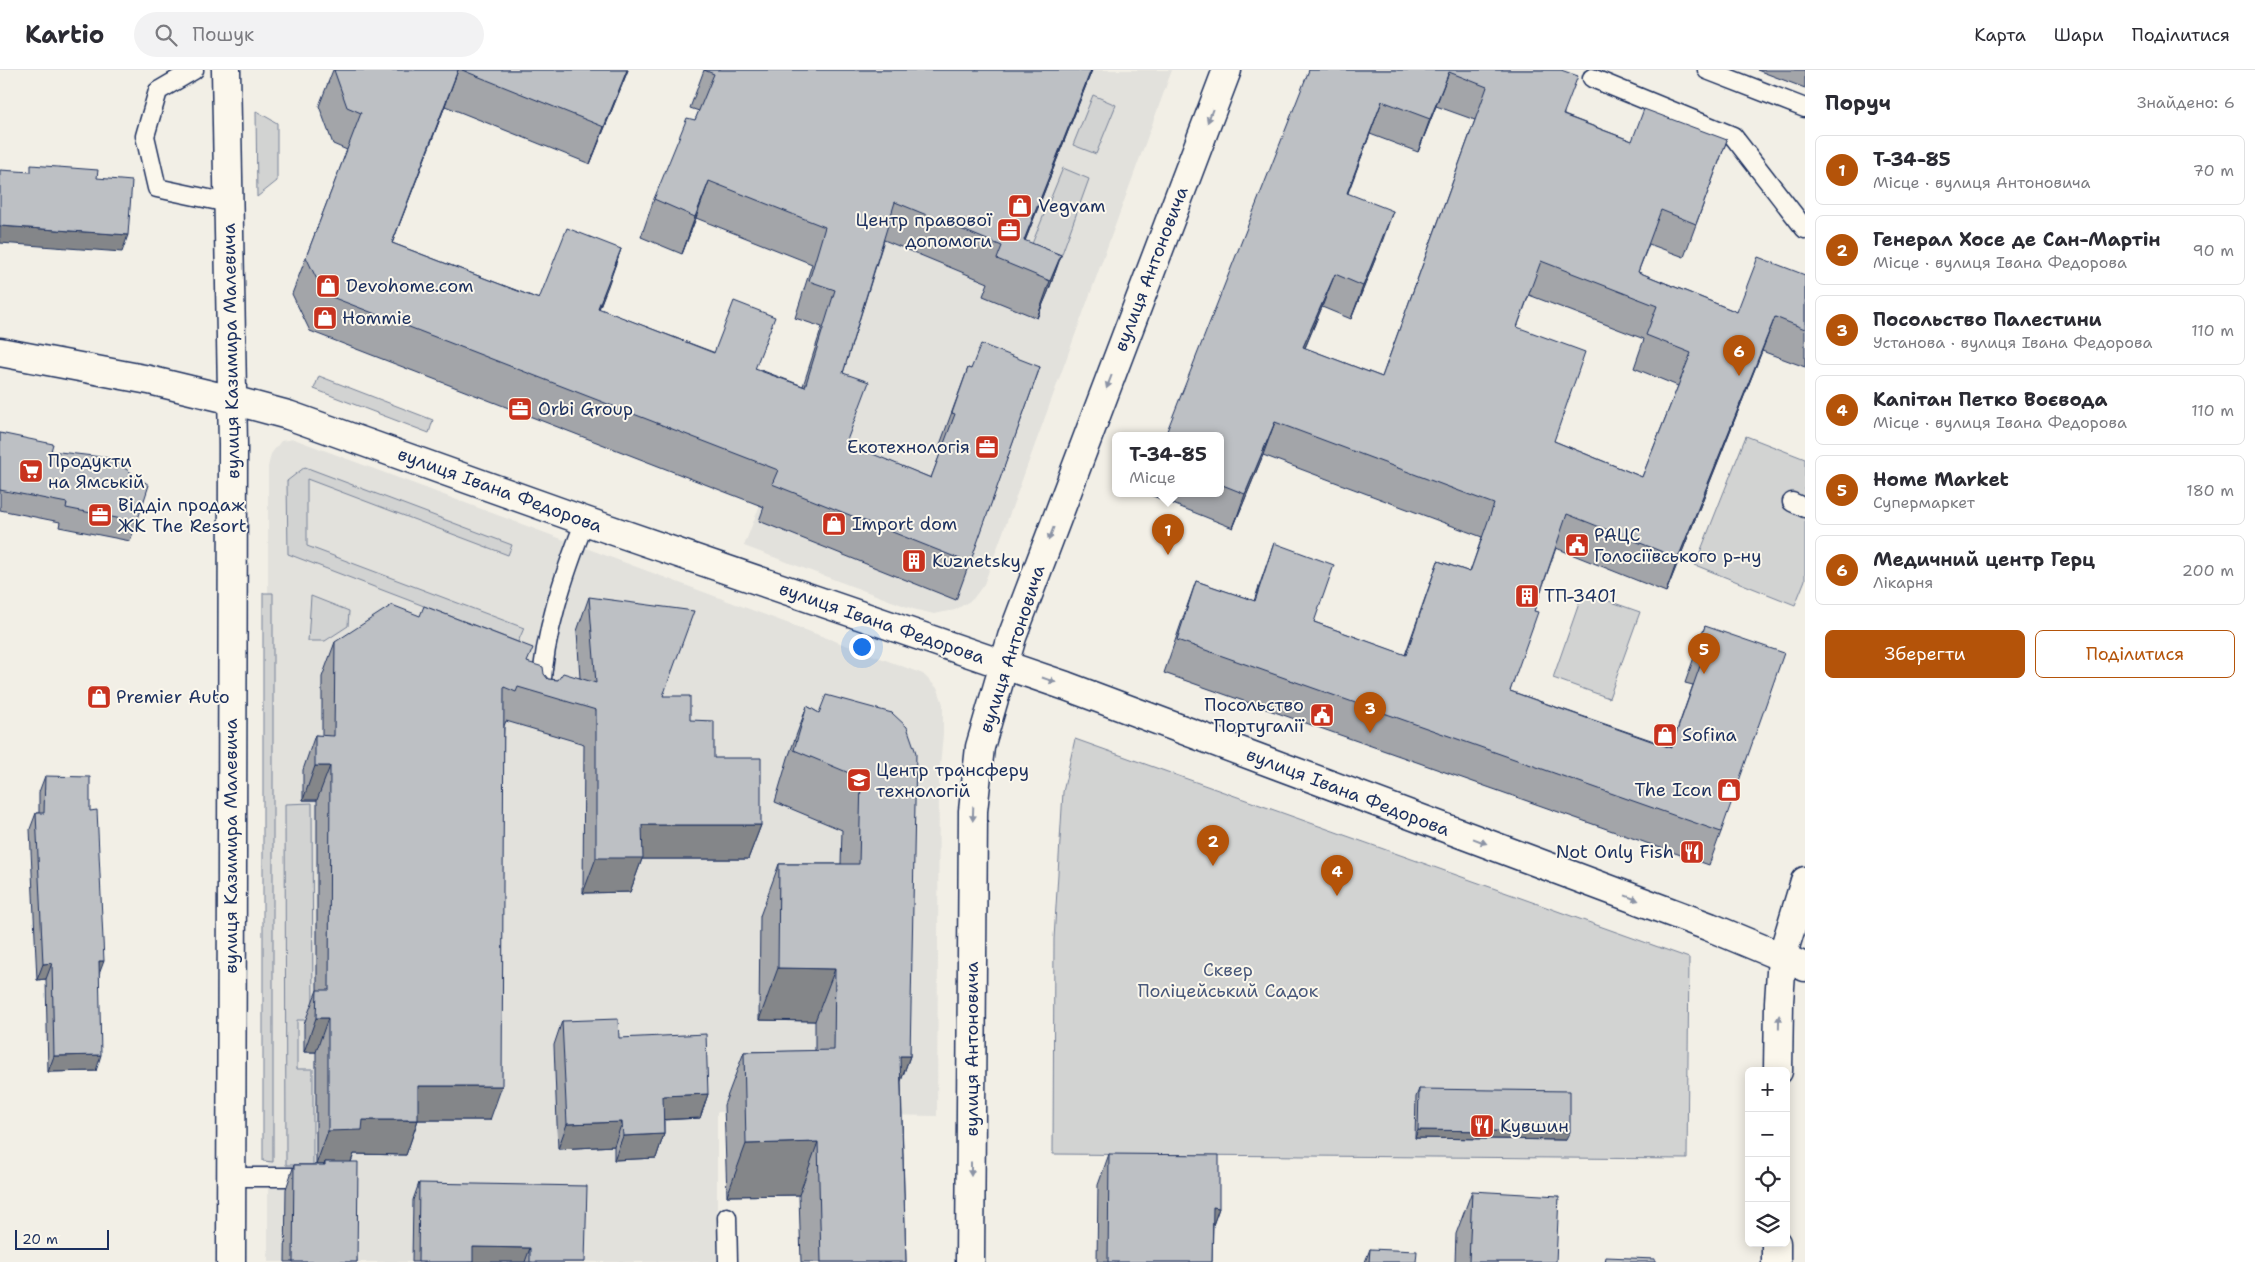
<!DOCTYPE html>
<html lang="uk">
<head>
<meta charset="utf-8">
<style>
	body { margin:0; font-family:"Shantell Sans",sans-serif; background:#f2f2f3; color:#2b2b33 }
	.controls { position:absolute; right:15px; bottom:15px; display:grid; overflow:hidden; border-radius:8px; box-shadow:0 2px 12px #0003 }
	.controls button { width:45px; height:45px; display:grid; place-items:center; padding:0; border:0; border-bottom:1px solid #e1e1e2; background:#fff; color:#2b2b33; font:25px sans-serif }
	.scale { position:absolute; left:15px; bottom:12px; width:94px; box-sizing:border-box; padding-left:5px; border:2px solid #1b2f5e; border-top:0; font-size:14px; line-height:18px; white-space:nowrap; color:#1b2f5e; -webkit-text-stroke:4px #fbf7ec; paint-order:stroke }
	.you { position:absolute; left:861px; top:576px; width:18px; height:18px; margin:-12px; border:4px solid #fff; border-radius:50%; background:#1a73e8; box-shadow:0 0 0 8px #1a73e833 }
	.badge { display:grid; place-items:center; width:32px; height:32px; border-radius:50%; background:#b45309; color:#fff; font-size:16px; font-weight:700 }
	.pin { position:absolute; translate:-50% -41px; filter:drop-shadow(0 1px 2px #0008) }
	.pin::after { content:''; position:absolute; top:26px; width:18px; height:15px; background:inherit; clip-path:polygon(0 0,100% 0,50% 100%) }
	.popup { position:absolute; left:1112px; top:362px; width:112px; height:65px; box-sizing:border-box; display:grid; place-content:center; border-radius:8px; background:#fff; filter:drop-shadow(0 1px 4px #0005); font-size:16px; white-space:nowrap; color:#7c7c81 }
	.popup b { font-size:19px; color:#2b2b33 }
	.popup::after { content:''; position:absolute; left:50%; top:100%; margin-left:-10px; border:10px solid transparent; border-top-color:#fff }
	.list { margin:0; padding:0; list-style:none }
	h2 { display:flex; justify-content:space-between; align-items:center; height:65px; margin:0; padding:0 20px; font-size:21px }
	h2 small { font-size:16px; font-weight:400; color:#7c7c81 }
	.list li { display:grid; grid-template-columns:32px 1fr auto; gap:15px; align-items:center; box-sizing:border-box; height:70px; margin:0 10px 10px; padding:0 10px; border:1px solid #e1e1e2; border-radius:8px }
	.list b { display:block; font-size:19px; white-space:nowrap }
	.list p { margin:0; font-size:16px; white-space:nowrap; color:#7c7c81 }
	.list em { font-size:16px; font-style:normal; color:#7c7c81 }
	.actions { display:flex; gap:10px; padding:15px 20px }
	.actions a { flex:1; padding:11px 0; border:1px solid #b45309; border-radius:8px; text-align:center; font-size:18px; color:#b45309 }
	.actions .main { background:#b45309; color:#fff }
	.icon { flex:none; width:28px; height:28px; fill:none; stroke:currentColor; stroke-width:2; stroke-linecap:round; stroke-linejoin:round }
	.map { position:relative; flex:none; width:1805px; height:1192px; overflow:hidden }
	header { display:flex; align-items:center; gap:30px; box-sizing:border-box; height:70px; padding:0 25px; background:#fff; border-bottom:1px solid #e1e1e2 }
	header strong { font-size:24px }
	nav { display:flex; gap:28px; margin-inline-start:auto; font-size:18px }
	.search { width:350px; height:45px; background:#f2f2f3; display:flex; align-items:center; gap:12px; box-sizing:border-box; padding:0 18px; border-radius:28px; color:#7c7c81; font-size:19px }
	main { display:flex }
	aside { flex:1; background:#fff }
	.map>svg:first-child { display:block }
</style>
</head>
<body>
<header>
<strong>Kartio</strong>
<div class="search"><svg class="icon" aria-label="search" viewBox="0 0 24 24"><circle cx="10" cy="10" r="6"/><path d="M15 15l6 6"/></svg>Пошук</div>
<nav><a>Карта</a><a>Шари</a><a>Поділитися</a></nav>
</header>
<main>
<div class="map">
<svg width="1805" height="1192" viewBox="0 0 1805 1192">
	<rect width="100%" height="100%" fill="#f2efe6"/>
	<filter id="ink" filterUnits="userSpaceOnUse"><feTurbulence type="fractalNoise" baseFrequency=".02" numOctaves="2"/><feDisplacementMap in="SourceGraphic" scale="10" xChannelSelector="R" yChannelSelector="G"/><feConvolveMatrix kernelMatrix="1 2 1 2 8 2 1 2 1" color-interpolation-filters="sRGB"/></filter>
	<g filter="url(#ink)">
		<path fill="#e2e1dc" d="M706,0H1172L984,514L973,529L955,540L934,544L913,539L744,476L791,355L822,257L795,248L812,194L696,148L682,184L641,167L674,85L681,87L700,42L690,38Z
			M294,369L923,604L938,619L943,634V664L939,707L937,1046L717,1042V1192H268V397L271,384L281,371Z"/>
		<path fill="#d2d3d2" stroke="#768198" d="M1093,25L1116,35L1096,84L1073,75Z
			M256,41L277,53V111L257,127Z
			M1063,98L1089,109L1055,203L1025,191Z
			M319,306L433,350L429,363L314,319Z
			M1746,366L1805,389V510L1795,535L1695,495Z
			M305,397L512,475L508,485L307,409V476L524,558L518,572L288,484L287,411Z
			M1583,522L1640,542L1609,628L1553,608Z
			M263,523H273V1092L263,1091Z
			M311,526L349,541L348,556L325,571H308Z
			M1075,669L1689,888L1687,1089L1053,1084L1054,869L1063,722Z
			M312,733L313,950H297V999H313V1095H286L285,734Z"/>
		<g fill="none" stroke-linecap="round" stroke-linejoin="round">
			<defs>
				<path id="lane" d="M194,0L158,21L145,66L157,118L228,133
					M1707,0L1805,38
					M1592,8L1733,66L1805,159
					M1792,432L1805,438
					M541,621C544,563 564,504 585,451
					M230,1107H315
					M727,1147L728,1192"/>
				<path id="street" d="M1782,887L1805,897"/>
				<path id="secondary" d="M226,0L233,375L231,1192
					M0,282L149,310L232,330L288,345L585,451L1066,616L1710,857L1782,887"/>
				<path id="primary" d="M1778,1001L1779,932L1782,887L1805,811
					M970,1192L973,741L980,677L1012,567L1227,0
					M1776,1192V1173"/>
			</defs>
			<use href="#lane" stroke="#1b2f5e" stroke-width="21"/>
			<use href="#street" stroke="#1b2f5e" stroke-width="31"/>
			<use href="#secondary" stroke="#1b2f5e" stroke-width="31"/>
			<use href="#primary" stroke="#1b2f5e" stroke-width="31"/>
			<use href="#lane" stroke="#fbf7ec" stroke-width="18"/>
			<use href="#street" stroke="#fbf7ec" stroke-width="28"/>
			<use href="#secondary" stroke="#fbf7ec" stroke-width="28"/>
			<use href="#primary" stroke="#fbf7ec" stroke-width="28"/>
		</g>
		<path fill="#a3a5a9" stroke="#1b2f5e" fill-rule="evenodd" d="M333,0H628L590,94L445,36L392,173L539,229L621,179L599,239L803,316L822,257L795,248L812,194L696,148L682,184L641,167L654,129L695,50L699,41L690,38L704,0H1092L1025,171L1061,185L1048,222L1037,248L983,226L988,213L884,170L843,303L846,374L931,408L941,382L938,380L968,298L971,299L1040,297L956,530L759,451L764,437L310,261L292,224L347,80L333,74L319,36Z
			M1309,0H1561L1564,45L1632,71L1727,70L1684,187L1649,174L1638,202L1737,242L1805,205V297L1762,281L1666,522L1556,478L1534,541L1510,621L1671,677L1693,615L1685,613L1705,556L1721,762L1709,795L1164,603L1184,545L1196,511L1254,531L1274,473L1314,552L1405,585L1438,491L1470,502L1482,467L1263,385L1233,458L1148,424H1220V366ZM1436,36L1475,50L1382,307L1305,278L1322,237L1351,249L1381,175L1348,123L1370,64L1418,82ZM1529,225L1644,269L1634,298L1678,316L1642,407L1554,371L1517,257Z
			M1757,0H1805V18Z
			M0,363L51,381L137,452L130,471L59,457L60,452L0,440Z
			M589,527L663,626L690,650L714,688L761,755L748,789H642L630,822L583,823L584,674L506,651L504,656L490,1050H418L406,1085L354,1084L351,1092L357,1192H285L286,1119L294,1095H324H316V982H304V954L317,920V730H303V700L315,665L322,666V607L335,572L527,592L544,604L548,609L558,610L580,608L577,561Z
			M807,636L819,643H892L910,986L901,1011L906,1192H801L799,1125L727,1126L724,1035L744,982L815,981V951L759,950L760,846L779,794H841L842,760L775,732L788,688Z
			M45,706L90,741L99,905L96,1001L48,1002L46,909L37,910L30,759L36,743H39V722Z
			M562,951L619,968L708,1024L700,1048L664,1050V1064L656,1088L614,1090V1076L558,1079L554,975Z
			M1419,1019L1566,1070L1415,1068L1416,1027Z
			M1109,1084L1219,1138L1213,1155L1212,1192H1097L1098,1115Z
			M419,1113L585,1192H412L413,1130Z
			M1472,1121L1556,1192H1455L1456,1164Z
			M1370,1179L1416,1192H1365Z"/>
		<path fill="#848689" stroke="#1b2f5e" d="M458,0L445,36L378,210L392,173Z
			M627,0H628L590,94L604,57Z
			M1091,0H1092L1015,196L1024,170Z
			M1449,2L1436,36L1418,82L1430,49Z
			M1382,31L1370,64L1335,156L1347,123Z
			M709,111L696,148L682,184L695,147Z
			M1393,141L1381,175L1351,249L1363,216Z
			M0,156L128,165L122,182L0,173Z
			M621,179L608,216L584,276L598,238Z
			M1061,185L1048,222L1037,248L1050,211Z
			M1335,204L1322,237L1291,311L1303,277Z
			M1775,247L1762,281L1666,522L1678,488Z
			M1275,352L1263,385L1233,458L1245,424Z
			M315,696H330L317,730H303Z
			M642,755H761L748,789H642L630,822L583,823L596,788Z
			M99,891H104L98,907Z
			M52,893L46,909L37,910L43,894Z
			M778,898L835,899L815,951L759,950Z
			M316,948H328L316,982H304Z
			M101,985L96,1001L48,1002L54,986Z
			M900,986H910L891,1038Z
			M418,1016H502L490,1050H406Z
			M708,1024L700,1048L654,1050L663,1026Z
			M363,1050H418L406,1085L354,1084L350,1094L325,1092L324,1095H316L328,1061Z
			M622,1052L614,1076L558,1079L567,1054Z
			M1418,1060L1570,1062L1566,1070L1415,1068Z
			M664,1064L656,1088L614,1090L623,1066Z
			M818,1072L799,1125L727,1126L746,1074Z
			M1213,1137L1219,1138L1208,1169Z
			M473,1177L530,1178L525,1192H468Z"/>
		<path fill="#bdc0c4" stroke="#1b2f5e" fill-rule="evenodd" d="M334,0H458L392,173L539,229L567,158L621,179L598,238L714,283L734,231L775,247L755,299L805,317L835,220L809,211L825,157L709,111L695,147L654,129L687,48L695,50L714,4L704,0H1091L1024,170L1061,185L1050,211L997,189L1002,176L895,132L843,303L869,312L846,373L931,408L955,344L952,343L968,298L971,299L981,274L1040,297L970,493L772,414L778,400L324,224L306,187L361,43L347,37Z
			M462,0H627L604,57Z
			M1309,0H1561L1578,6L1563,45L1632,71L1644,39L1727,70L1696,154L1661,140L1638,202L1737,242L1758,187L1805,205V259L1775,247L1678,488L1567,444L1534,541L1538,542L1510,621L1671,678L1705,582L1697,579L1705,556L1784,583L1721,762L1177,570L1196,511L1255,531L1274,473L1334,495L1314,552L1406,585L1438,491L1470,502L1494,434L1275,352L1245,424L1220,414V366H1165ZM1449,2L1487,17L1382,307L1303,277L1335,204L1363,216L1393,141L1347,123L1382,31L1430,49ZM1541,191L1657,236L1646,265L1691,283L1642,407L1554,371L1585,282L1517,257Z
			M31,95L98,100L97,108L132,111L128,165L0,156V100L31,102Z
			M0,363L53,374L51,381L110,388L149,415L137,452L66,438L67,433L0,420Z
			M589,527L694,541L663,626H690V650L714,651V688H761V755H642L643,788H596V640L518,617L516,622L504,617L502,1016H418V1050H363L362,1060L328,1061V948H316L317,920H329L330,696H315V665L334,666L335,572L392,535L420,546L424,536L533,578L527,592L543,597L544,604L548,609L558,610L563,603L596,613Z
			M826,625L892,643L907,657L916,683L910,986H900L906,1192H821L818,1072L746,1074L744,982L834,980L835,899L778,898L779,794H859L861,708L794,680L807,636L819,643Z
			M45,706L90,707V741L97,740L104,891H99L101,985L54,986L52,893L43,894L36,743H44Z
			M618,949L619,968L706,964L708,1024L663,1026L664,1064L623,1066L622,1052L567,1054L562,951Z
			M1419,1019L1570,1021V1062L1418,1060Z
			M1109,1084L1219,1085V1138L1213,1137L1212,1192H1108Z
			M325,1092H358L357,1192H293L294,1095H325Z
			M419,1113L587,1116L585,1192H530V1178L473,1177V1192H418Z
			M1472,1121L1559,1126L1556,1192H1469Z
			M1370,1179L1417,1181L1416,1192H1369Z
			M1606,1187L1655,1189V1192H1605Z"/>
		<defs><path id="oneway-solid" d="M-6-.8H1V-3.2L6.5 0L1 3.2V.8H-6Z" transform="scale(1.25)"/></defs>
		<g fill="#8b93a5">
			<use href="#oneway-solid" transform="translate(1210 46) rotate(111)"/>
			<use href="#oneway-solid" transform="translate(1109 312) rotate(111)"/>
			<use href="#oneway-solid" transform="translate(1051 464) rotate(111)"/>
			<use href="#oneway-solid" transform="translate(1049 610) rotate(19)"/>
			<use href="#oneway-solid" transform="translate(973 744) rotate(92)"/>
			<use href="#oneway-solid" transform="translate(1480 771) rotate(21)"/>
			<use href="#oneway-solid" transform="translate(1632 828) rotate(21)"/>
			<use href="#oneway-solid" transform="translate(1779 952) rotate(-89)"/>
			<use href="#oneway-solid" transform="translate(971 1099) rotate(90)"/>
		</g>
	</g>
	<defs>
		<symbol id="shop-square" viewBox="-11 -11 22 22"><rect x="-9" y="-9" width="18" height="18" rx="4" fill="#c8321e" stroke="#fbf7ec"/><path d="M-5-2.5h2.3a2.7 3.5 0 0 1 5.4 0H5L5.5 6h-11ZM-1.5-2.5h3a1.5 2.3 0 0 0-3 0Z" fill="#fff"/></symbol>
		<symbol id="office-square" viewBox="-11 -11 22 22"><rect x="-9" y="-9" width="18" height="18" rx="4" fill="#c8321e" stroke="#fbf7ec"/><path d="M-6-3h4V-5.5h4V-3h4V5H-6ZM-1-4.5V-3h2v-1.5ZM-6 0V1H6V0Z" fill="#fff"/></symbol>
		<symbol id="supermarket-square" viewBox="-11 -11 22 22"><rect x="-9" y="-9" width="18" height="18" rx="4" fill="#c8321e" stroke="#fbf7ec"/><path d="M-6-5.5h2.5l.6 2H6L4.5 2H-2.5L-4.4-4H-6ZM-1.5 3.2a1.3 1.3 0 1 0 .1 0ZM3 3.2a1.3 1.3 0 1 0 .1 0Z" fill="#fff"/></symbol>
		<symbol id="civic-square" viewBox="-11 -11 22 22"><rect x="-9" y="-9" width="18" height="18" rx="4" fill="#c8321e" stroke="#fbf7ec"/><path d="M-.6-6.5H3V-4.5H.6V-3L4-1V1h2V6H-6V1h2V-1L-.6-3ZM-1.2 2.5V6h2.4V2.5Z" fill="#fff"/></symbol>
		<symbol id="building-square" viewBox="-11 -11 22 22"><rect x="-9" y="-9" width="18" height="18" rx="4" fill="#c8321e" stroke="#fbf7ec"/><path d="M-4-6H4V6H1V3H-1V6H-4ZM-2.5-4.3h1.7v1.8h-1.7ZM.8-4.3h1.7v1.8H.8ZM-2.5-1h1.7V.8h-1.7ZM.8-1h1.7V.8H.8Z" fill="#fff"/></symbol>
		<symbol id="university-square" viewBox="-11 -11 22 22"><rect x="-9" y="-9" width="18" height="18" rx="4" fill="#c8321e" stroke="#fbf7ec"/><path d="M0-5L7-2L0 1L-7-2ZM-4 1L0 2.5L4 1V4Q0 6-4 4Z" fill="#fff"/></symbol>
		<symbol id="restaurant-square" viewBox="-11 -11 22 22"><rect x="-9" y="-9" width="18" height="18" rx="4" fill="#c8321e" stroke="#fbf7ec"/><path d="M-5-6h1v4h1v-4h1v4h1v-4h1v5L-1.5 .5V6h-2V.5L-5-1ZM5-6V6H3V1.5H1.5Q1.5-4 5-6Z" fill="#fff"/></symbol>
	</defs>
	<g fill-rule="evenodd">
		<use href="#shop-square" x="1006" y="122" width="28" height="28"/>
		<use href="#office-square" x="995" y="146" width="28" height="28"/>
		<use href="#shop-square" x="314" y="202" width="28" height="28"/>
		<use href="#shop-square" x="311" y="234" width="28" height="28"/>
		<use href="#office-square" x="506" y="325" width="28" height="28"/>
		<use href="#office-square" x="973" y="363" width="28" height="28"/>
		<use href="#supermarket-square" x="17" y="387" width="28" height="28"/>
		<use href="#office-square" x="86" y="431" width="28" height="28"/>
		<use href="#shop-square" x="820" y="440" width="28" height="28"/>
		<use href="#civic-square" x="1563" y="461" width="28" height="28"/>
		<use href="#building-square" x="900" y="477" width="28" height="28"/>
		<use href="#building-square" x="1513" y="512" width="28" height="28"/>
		<use href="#shop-square" x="85" y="613" width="28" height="28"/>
		<use href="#civic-square" x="1308" y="631" width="28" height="28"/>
		<use href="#shop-square" x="1651" y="651" width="28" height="28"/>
		<use href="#university-square" x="845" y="696" width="28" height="28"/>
		<use href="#shop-square" x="1715" y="706" width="28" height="28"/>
		<use href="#restaurant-square" x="1678" y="768" width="28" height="28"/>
		<use href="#restaurant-square" x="1468" y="1042" width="28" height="28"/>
	</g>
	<g text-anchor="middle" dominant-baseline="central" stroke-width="4" stroke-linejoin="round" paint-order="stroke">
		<g font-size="18" fill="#1b2f5e" stroke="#fbf7ec" text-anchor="start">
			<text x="1038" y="136">Vegvam</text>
			<text x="992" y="150" text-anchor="end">Центр правової<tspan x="992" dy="21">допомоги</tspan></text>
			<text x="346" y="216">Devohome.com</text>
			<text x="342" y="248">Hommie</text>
			<text x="538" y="339">Orbi Group</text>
			<text x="970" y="377" text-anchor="end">Екотехнологія</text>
			<text x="48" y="391">Продукти<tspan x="48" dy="21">на Ямській</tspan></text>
			<text x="118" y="435">Відділ продаж<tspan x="118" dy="21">ЖК The Resort</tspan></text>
			<text x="852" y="454">Import dom</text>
			<text x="1594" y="465">РАЦС<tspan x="1594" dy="21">Голосіївського р-ну</tspan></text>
			<text x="932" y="491">Kuznetsky</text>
			<text x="1544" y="526">ТП-3401</text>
			<text x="116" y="627">Premier Auto</text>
			<text x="1304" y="635" text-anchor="end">Посольство<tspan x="1304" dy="21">Португалії</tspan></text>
			<text x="1682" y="665">Sоfina</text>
			<text x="876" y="700">Центр трансферу<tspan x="876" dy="21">технологій</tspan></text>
			<text x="1712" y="720" text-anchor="end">The Icon</text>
			<text x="1674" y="782" text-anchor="end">Not Only Fish</text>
			<text x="1500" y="1056">Кувшин</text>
		</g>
		<g font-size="18" fill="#1b2f5e" stroke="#fbf7ec">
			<text transform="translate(1151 199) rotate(-69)">вулиця Антоновича</text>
			<text transform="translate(231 281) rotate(-91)">вулиця Казимира Малевича</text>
			<text transform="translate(500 420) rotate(20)">вулиця Івана Федорова</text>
			<text transform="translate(882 553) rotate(19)">вулиця Івана Федорова</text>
			<text transform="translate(1012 579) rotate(-72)">вулиця Антоновича</text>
			<text transform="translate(1348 722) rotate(21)">вулиця Івана Федорова</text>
			<text transform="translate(231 776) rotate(-90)">вулиця Казимира Малевича</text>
			<text transform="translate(972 979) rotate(-90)">вулиця Антоновича</text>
		</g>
		<g font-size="18" fill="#49587b" stroke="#fbf7ec">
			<text x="1228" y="900">Сквер<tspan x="1228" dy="21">Поліцейський Садок</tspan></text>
		</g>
	</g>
</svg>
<div class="controls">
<button>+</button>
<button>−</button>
<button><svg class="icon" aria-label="locate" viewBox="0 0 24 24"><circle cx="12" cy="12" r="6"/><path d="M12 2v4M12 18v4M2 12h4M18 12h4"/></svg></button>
<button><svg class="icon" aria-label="layers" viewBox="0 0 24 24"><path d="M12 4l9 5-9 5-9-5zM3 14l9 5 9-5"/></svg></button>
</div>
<div class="scale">20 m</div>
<div class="you"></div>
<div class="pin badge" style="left:1168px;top:485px">1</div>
<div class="popup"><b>Т-34-85</b>Місце</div>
<div class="pin badge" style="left:1213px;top:796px">2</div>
<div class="pin badge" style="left:1370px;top:663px">3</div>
<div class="pin badge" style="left:1337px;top:826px">4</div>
<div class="pin badge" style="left:1704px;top:604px">5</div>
<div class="pin badge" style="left:1739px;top:306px">6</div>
</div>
<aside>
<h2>Поруч<small>Знайдено: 6</small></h2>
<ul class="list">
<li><span class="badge">1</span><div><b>Т-34-85</b><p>Місце · вулиця Антоновича</p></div><em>70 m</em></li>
<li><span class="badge">2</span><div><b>Генерал Хосе де Сан-Мартін</b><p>Місце · вулиця Івана Федорова</p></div><em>90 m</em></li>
<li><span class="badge">3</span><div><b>Посольство Палестини</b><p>Установа · вулиця Івана Федорова</p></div><em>110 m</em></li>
<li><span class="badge">4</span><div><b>Капітан Петко Воєвода</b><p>Місце · вулиця Івана Федорова</p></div><em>110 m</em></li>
<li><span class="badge">5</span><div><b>Home Market</b><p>Супермаркет</p></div><em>180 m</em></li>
<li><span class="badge">6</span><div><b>Медичний центр Герц</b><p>Лікарня</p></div><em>200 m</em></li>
</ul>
<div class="actions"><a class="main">Зберегти</a><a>Поділитися</a></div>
</aside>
</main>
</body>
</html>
